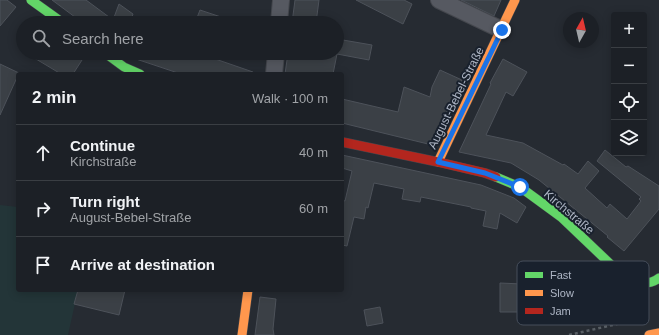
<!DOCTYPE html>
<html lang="en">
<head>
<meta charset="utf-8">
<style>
	body { margin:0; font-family:Helvetica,sans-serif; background:#25282e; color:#f1f3f6 }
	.controls { position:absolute; right:12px; top:12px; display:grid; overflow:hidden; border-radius:4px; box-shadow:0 2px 10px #0003 }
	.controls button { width:36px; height:36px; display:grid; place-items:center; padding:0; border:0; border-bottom:1px solid #3a3e43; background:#1c2026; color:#f1f3f6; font:20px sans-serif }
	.compass { position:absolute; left:563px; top:12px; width:36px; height:36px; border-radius:50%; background:#1c2026; box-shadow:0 2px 10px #0003; rotate:8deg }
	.stop { position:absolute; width:12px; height:12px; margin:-9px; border:3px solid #1a73e8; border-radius:50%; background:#fff }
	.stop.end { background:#1a73e8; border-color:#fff; box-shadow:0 1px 4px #0008 }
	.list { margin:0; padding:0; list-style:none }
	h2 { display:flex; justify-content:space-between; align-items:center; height:52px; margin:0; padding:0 16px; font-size:17px }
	h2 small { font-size:13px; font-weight:400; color:#a0a3a7 }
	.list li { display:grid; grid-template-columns:26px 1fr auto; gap:12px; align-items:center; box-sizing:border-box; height:56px; padding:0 16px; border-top:1px solid #3a3e43 }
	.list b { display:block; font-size:15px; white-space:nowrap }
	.list p { margin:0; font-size:13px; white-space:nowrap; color:#a0a3a7 }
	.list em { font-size:13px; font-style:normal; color:#a0a3a7 }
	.icon { flex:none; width:22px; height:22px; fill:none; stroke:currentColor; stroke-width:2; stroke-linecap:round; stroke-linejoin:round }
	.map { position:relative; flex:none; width:659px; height:335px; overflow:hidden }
	.search { position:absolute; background:#1c2026; box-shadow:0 2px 10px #0003; left:16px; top:16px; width:328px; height:44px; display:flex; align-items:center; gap:10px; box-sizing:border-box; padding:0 14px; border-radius:22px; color:#a0a3a7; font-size:15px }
	.panel { position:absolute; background:#1c2026; box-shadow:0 2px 10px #0003; left:16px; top:72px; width:328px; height:220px; border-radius:4px }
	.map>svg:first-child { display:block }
</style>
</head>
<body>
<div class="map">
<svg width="659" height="335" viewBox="0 0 659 335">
	<rect width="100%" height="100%" fill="#262b32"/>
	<path fill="#233538" d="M0,205L18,207V290H78L68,335H0Z"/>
	<path fill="#3b4046" stroke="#4d525a" d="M0,0H7L16,7L0,26Z
		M52,0H86L113,20L119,4L133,14L130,23H83Z
		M295,0H319L316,23H292Z
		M356,0H404L412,4L403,24Z
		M461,0H501L494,16Z
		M200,10L233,21L232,23H195Z
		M337,39L372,45L369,60L337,54L333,74H285L288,53H337Z
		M26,53H70L82,60L73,74H61Z
		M126,53H198L253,72L252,74H181L136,59Z
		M503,59L527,72L513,96L506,92L486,135L523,143L563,165L564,164L578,174L588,161L599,171L585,188L607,208L610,204L627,219L641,201L639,199L641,197L597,161L605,150L626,167L628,166L659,186V209L624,251L607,237L608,236L539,180L511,163L459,152L491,84L490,83Z
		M0,64L19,73L0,115Z
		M440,70L462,80L433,141L428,144L342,123V99L398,112L404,87L430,97L432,87Z
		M342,155L481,185L514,198L526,207L517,223L500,213L497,229L483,226L486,211L471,208V207L421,197L420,202L402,199L404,189L374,183L368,208L366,207L364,219L354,217L347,246L342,245V200L345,201L352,171L342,168Z
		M500,283L522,284V312H500Z
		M78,290H125L119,315L74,304Z
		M260,297L276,299L273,329L274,335H255Z
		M380,307L383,323L367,326L364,310Z"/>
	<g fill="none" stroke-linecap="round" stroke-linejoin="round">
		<defs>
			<path id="street" d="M439,0L502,30
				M279,23L281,0
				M274,74L276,53"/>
			<path id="fast" d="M31,0L63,23
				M105,53L124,67L140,74
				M496,177L520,187L561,217L626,279C637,283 649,286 659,278"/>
			<path id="slow" d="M438,162L515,0
				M242,335L248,290
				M649,335L659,333"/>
			<path id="jam" d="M342,142L438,162L485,173L496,177"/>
		</defs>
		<use href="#street" stroke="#44474d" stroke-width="18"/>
		<use href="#fast" stroke="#44474d" stroke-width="10"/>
		<use href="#slow" stroke="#44474d" stroke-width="10"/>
		<use href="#jam" stroke="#44474d" stroke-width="10"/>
		<path stroke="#585e64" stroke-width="2.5" stroke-dasharray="3 3" stroke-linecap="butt" d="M569,335L639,319"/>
		<use href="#street" stroke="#565961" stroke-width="16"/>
		<use href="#fast" stroke="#63d668" stroke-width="9"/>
		<use href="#slow" stroke="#ff974d" stroke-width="9"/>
		<use href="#jam" stroke="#b3261e" stroke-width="9"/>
	</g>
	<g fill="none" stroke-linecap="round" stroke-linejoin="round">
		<path stroke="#1a73e8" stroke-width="5" d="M502,30L438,162L485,173L520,187"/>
	</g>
	<g text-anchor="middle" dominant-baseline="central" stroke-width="4" stroke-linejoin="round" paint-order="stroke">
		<g font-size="12" fill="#aeb6c5" stroke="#19212d">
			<text transform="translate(456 98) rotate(-64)">August-Bebel-Straße</text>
			<text transform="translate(569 212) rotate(40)">Kirchstraße</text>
		</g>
	</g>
	<rect x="517" y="261" width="132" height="64" rx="6" fill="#19212d" stroke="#464e5b" stroke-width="1"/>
	<rect x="525" y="272" width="18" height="6" fill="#63d668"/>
	<rect x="525" y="290" width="18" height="6" fill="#ff974d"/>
	<rect x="525" y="308" width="18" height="6" fill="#b3261e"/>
	<g font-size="11" fill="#aeb6c5">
		<text x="550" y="279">Fast</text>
		<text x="550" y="297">Slow</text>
		<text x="550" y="315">Jam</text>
	</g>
</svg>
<div class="controls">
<button>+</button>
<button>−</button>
<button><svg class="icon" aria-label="locate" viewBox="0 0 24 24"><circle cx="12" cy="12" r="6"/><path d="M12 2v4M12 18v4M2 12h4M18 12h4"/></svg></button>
<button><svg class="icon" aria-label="layers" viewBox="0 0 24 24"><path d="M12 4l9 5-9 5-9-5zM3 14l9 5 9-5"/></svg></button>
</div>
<svg class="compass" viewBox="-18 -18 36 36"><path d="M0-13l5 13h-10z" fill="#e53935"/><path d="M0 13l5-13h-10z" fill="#a0a3a7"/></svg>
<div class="stop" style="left:520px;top:187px"></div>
<div class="stop end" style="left:502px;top:30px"></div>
<div class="search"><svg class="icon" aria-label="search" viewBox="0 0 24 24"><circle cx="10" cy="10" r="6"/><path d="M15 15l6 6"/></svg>Search here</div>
<section class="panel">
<h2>2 min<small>Walk · 100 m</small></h2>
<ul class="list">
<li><svg class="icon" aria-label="ahead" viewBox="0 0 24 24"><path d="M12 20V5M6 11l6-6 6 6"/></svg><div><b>Continue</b><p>Kirchstraße</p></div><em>40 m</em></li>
<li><svg class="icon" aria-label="right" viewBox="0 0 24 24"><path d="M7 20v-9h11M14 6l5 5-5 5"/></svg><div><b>Turn right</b><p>August-Bebel-Straße</p></div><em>60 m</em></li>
<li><svg class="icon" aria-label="arrive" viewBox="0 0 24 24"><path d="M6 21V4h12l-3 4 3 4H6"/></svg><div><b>Arrive at destination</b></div></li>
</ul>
</section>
</div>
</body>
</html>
